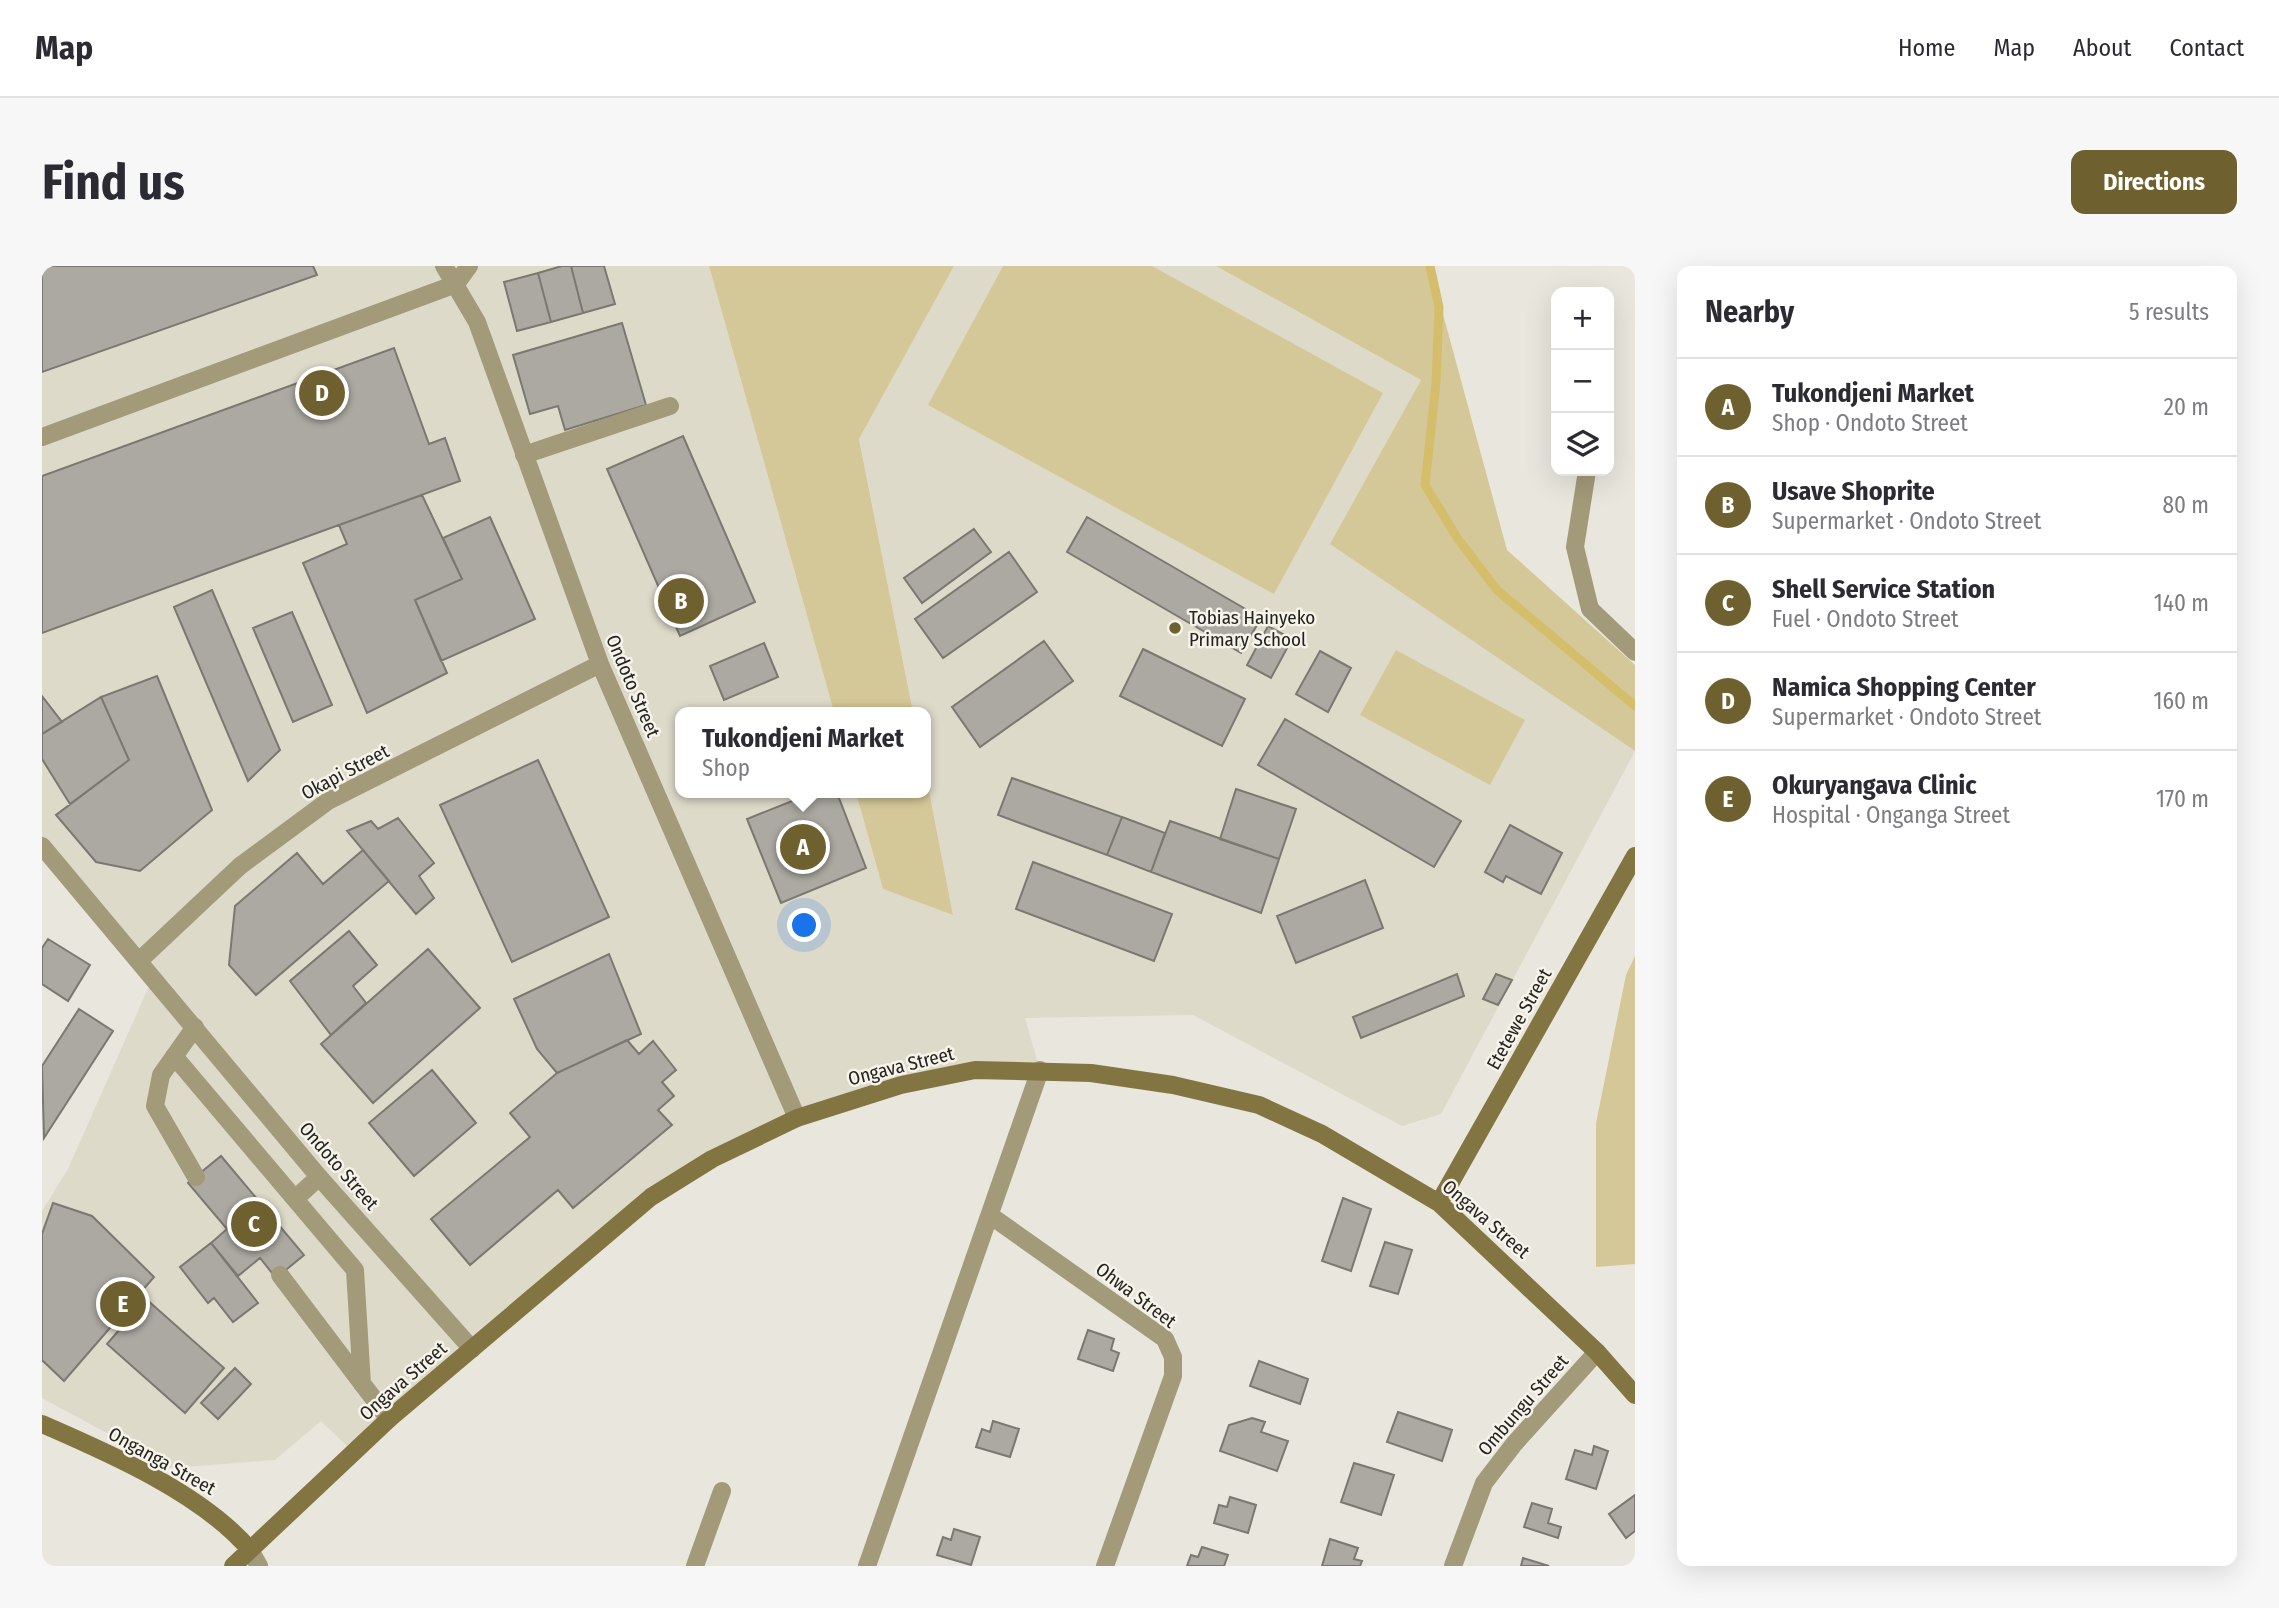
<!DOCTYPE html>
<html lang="en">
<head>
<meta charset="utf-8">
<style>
	body { margin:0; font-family:"Fira Sans Condensed",sans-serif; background:#f7f7f7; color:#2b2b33 }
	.controls { position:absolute; right:21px; top:21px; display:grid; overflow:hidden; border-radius:14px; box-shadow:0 7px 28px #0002 }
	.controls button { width:63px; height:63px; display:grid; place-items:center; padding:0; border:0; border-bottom:2px solid #e1e1e2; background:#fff; color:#2b2b33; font:35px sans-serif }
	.you { position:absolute; left:763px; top:660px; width:24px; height:24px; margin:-18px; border:5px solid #fff; border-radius:50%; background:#1a73e8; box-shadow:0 0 0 10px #1a73e833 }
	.badge { display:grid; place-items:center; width:46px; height:46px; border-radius:50%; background:#6f612f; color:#fff; font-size:23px; font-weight:700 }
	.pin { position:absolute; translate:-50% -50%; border:4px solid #fff; box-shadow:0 2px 7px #0006 }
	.popup { position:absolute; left:633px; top:441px; width:256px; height:91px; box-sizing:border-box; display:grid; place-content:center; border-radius:14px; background:#fff; filter:drop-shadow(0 2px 5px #0005); font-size:23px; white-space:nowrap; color:#7c7c81 }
	.popup b { font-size:26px; color:#2b2b33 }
	.popup::after { content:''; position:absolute; left:50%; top:100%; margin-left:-14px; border:14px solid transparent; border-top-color:#fff }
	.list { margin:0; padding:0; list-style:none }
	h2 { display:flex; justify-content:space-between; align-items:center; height:91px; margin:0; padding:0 28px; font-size:30px }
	h2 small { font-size:23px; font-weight:400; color:#7c7c81 }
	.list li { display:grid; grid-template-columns:46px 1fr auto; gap:21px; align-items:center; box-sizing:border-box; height:98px; padding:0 28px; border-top:2px solid #e1e1e2 }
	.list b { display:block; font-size:26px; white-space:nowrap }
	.list p { margin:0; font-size:23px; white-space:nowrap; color:#7c7c81 }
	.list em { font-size:23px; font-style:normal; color:#7c7c81 }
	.icon { flex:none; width:38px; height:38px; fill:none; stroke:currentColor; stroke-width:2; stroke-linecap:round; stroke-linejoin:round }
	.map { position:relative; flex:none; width:1593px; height:1300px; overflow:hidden; border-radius:14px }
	header { display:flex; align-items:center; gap:42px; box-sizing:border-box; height:98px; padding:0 35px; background:#fff; border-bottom:2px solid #e1e1e2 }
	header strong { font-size:33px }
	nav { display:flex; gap:38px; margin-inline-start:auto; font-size:24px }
	.intro { display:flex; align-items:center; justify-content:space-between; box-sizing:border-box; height:168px; padding:0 42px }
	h1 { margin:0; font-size:49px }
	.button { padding:18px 32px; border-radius:14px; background:#6f612f; color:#fff; font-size:24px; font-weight:700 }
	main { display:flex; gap:42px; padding:0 42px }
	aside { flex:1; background:#fff; border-radius:14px; box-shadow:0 7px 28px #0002 }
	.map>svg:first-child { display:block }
</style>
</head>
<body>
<header>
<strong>Map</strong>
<nav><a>Home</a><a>Map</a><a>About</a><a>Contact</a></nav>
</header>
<div class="intro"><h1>Find us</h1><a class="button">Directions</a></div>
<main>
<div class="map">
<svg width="1593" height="1300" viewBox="0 0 1593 1300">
	<rect width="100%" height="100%" fill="#e8e6dd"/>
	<path fill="#dedaca" d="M0,0H667L792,446H638V527H814L841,623L911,648L884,509V446H871L817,172L912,0H1174L1379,114L1289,278L1593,485L1399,848L1360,860L1151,749L983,752L998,804H933L756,852L610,931L312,1187L279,1155L233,1194L129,1202L0,1132V945L26,903L111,711L0,580Z"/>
	<path fill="#d5c898" d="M667,0H912L817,173L871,446H792Z
		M961,0H1110L1341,127L1232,328L886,139Z
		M1174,0H1388L1465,284L1593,399V485L1288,278L1379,114Z
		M1354,384L1483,454L1448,519L1318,449Z
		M884,509L911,649L841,623L814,527H884Z
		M1593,690V998L1554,1001V857L1584,709Z"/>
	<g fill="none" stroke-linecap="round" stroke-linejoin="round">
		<path stroke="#d4be6c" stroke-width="9" d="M1388,0L1397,41L1394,117L1383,219L1416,273L1455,324L1593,440"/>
	</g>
	<path fill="#aba9a1" stroke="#7a7870" stroke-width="2" d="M0,0H271L275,9L0,106Z
		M520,0H529L541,47L509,56L496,7Z
		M529,0H562L573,38L541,47Z
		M496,7L509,56L475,65L462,16Z
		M580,57L604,139L523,164L516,140L488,148L471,89Z
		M352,82L387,178L403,172L418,215L0,367V210Z
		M641,170L713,336L638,370L565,203Z
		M380,229L420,313L373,334L405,407L325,447L261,297L305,278L297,259Z
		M448,251L493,353L399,395L373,334L420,313L401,272Z
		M1045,251L1219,352L1199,387L1025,286Z
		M932,263L949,286L880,337L862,312Z
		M967,286L995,326L901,392L873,353Z
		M170,324L238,484L206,515L132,341Z
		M250,346L290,439L251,456L211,362Z
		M1226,360L1250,373L1229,412L1205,399Z
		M1002,375L1031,415L938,481L910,441Z
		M722,377L736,411L682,434L668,400Z
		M1101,383L1203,433L1180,480L1078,430Z
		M1278,385L1309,402L1286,446L1254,428Z
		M115,410L170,544L98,605L54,596L14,549L87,494L59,431Z
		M0,430L20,456L0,468Z
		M59,431L87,494L28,538L0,493V468Z
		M1243,453L1419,555L1392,601L1216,499Z
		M496,494L567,651L470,696L398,539Z
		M970,512L1080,551L1065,589L956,549Z
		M1194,523L1254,543L1237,593L1178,573Z
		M770,527H795L824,602L739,637L705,553Z
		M1080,551L1123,567L1109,606L1065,589Z
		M356,552L392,597L377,610L392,632L374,648L305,565L329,555L336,563Z
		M1128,555L1237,593L1219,647L1109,606Z
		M1468,559L1520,587L1499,628L1464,610L1461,616L1443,606Z
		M321,584L347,615L214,729L187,699L193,640L255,587L281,618Z
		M991,596L1130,648L1112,695L974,643Z
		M1323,614L1341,662L1254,697L1235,650Z
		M307,665L335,699L311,720L324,737L289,769L248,715Z
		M6,673L48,699L26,735L0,718V682Z
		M386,683L438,742L331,837L279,778Z
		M567,688L599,768L515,807L495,783L472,733Z
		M1415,708L1422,730L1319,772L1311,751Z
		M1454,708L1470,714L1456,739L1441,733Z
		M37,743L71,765L2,872L0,800Z
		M585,774L597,788L611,775L634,804L620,816L632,830L616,844L630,859L531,942L516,924L428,999L389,953L488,871L468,847L515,807Z
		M390,804L434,857L372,910L327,857Z
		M179,890L262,989L234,1012L218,992L196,1010L169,977L185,963L146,917Z
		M1301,932L1329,943L1309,1005L1280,995Z
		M11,937L50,950L112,1011L22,1115L0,1094V968Z
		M1343,976L1370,984L1356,1028L1328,1020Z
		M169,977L216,1037L191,1056L172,1032L166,1037L138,1001Z
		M104,1033L182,1102L143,1147L65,1078Z
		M1046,1064L1072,1073L1069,1084L1077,1087L1071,1105L1036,1093Z
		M1217,1095L1266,1113L1258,1138L1208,1120Z
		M193,1102L209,1118L176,1153L159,1137Z
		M1356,1146L1410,1164L1400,1195L1345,1176Z
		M1210,1152L1223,1156L1219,1166L1246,1175L1235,1205L1178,1185L1187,1159Z
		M951,1155L977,1163L968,1191L934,1181L940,1163L948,1166Z
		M1552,1180L1566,1185L1554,1223L1524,1213L1533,1184L1550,1189Z
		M1312,1197L1352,1209L1339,1249L1299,1236Z
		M1593,1229V1265L1584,1272L1567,1248Z
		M1188,1231L1214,1239L1206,1267L1172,1257L1177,1239L1185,1241Z
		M1490,1237L1510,1243L1506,1257L1519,1261L1516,1272L1482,1261Z
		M912,1263L938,1271L929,1299L895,1289L901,1271L909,1274Z
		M1288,1273L1316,1282L1312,1293L1320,1295L1318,1300H1280Z
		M1160,1281L1186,1289L1182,1300H1145L1149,1289L1156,1291Z
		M1481,1292L1507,1300H1479Z"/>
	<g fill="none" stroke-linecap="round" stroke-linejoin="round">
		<path stroke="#a39a79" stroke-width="18" d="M0,171L414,18L427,0
			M482,189L628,140
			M1545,205L1533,281L1548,343L1593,386
			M153,761L119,809L113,840L154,911
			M132,790L313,1004L320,1118
			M254,932L277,911
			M238,1009L347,1153
			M208,1284L217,1300
			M653,1300L680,1225"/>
		<path stroke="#a39a79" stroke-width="18" d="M402,0L435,56L558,398L755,852
			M0,580L277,911L430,1083
			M98,694L198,600L286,535L558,398
			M949,950L1123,1073L1131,1091V1110L1063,1300
			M825,1300L998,804
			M1411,1300L1442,1217L1472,1178L1555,1086"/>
		<path stroke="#837542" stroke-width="18" d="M1397,937L1593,590
			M0,1158C67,1187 161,1228 208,1284
			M191,1300L347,1153L609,931L670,893L755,852L859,819L933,804L1049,807L1131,819L1217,839L1280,868L1397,937L1555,1086L1593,1129"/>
	</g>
	<circle fill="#6f612f" stroke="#f6f3ea" stroke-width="2.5" cx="1133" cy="362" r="7"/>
	<g text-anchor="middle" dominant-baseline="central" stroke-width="5" stroke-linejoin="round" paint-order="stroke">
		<g font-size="19" fill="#242320" stroke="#f6f3ea" text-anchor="start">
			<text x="1147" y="351">Tobias Hainyeko<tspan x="1147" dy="22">Primary School</tspan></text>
		</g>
		<g font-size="19" fill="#242320" stroke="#f6f3ea">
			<text transform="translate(591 420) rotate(67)">Ondoto Street</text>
			<text transform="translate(303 506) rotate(-28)">Okapi Street</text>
			<text transform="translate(1477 753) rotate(-61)">Etetewe Street</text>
			<text transform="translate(859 800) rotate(-14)">Ongava Street</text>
			<text transform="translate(297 900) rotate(49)">Ondoto Street</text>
			<text transform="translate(1444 953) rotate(41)">Ongava Street</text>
			<text transform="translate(1094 1029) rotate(37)">Ohwa Street</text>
			<text transform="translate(361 1115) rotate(-41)">Ongava Street</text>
			<text transform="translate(1481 1139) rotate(-49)">Ombungu Street</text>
			<text transform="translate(120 1195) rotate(29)">Onganga Street</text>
		</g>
	</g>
</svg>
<div class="controls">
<button>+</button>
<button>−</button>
<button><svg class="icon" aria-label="layers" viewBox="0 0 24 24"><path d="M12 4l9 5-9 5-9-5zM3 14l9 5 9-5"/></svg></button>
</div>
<div class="you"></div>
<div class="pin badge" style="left:761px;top:581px">A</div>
<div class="popup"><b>Tukondjeni Market</b>Shop</div>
<div class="pin badge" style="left:639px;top:335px">B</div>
<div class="pin badge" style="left:212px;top:958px">C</div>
<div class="pin badge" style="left:280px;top:127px">D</div>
<div class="pin badge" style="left:81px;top:1038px">E</div>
</div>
<aside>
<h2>Nearby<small>5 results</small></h2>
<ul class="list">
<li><span class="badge">A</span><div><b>Tukondjeni Market</b><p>Shop · Ondoto Street</p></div><em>20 m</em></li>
<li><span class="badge">B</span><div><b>Usave Shoprite</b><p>Supermarket · Ondoto Street</p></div><em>80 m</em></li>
<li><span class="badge">C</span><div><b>Shell Service Station</b><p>Fuel · Ondoto Street</p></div><em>140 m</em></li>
<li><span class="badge">D</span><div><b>Namica Shopping Center</b><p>Supermarket · Ondoto Street</p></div><em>160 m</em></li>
<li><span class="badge">E</span><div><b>Okuryangava Clinic</b><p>Hospital · Onganga Street</p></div><em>170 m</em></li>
</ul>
</aside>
</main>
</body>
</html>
